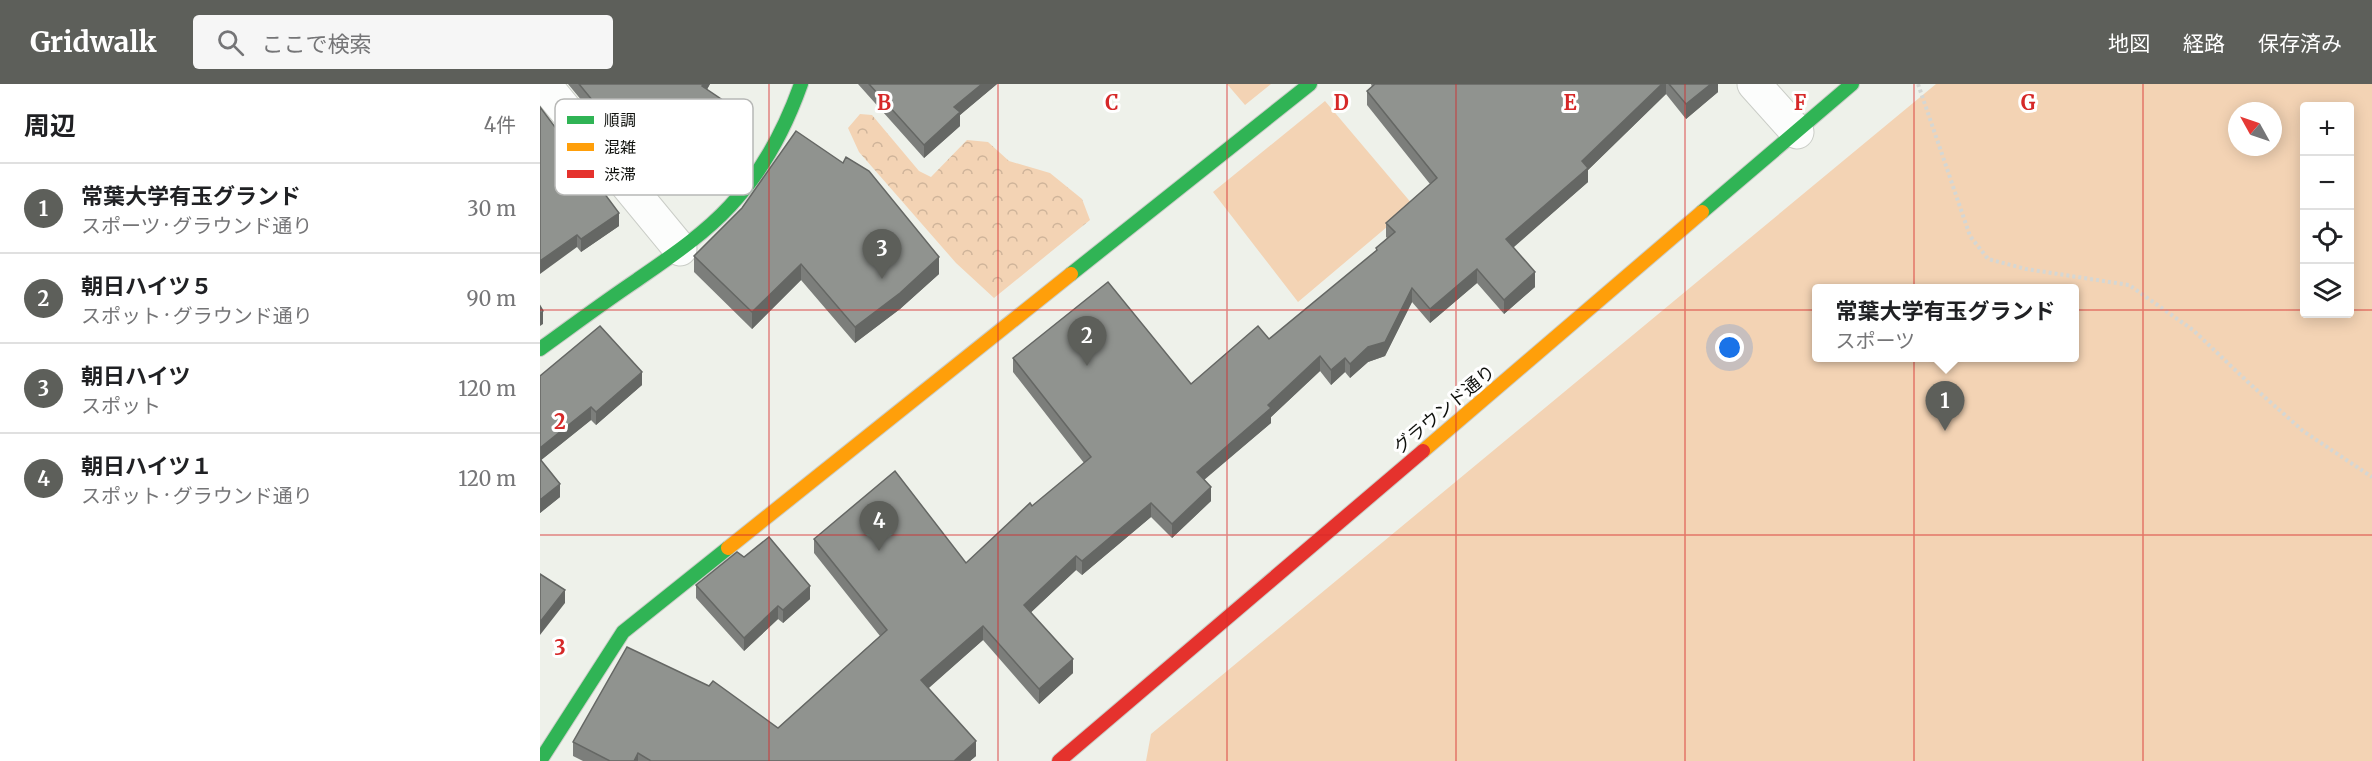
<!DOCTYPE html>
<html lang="ja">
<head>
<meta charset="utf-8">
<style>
	body { margin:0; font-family:Merriweather,"Noto Sans JP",serif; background:#f6f6f6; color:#202124 }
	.controls { position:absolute; right:18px; top:18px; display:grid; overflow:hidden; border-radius:6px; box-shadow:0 3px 15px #0003 }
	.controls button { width:54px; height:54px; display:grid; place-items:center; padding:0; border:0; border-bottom:2px solid #e0e0e0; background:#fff; color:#202124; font:30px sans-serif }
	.compass { position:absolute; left:1688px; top:18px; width:54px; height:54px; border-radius:50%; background:#fff; box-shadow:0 3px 15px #0003; rotate:310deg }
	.you { position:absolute; left:1190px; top:264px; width:21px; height:21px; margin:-15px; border:4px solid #fff; border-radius:50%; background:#1a73e8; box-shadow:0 0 0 9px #1a73e833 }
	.badge { display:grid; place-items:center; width:39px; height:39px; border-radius:50%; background:#5d5f5a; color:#fff; font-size:20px; font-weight:700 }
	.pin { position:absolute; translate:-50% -50px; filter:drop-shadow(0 2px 3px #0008) }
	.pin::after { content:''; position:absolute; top:32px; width:21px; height:18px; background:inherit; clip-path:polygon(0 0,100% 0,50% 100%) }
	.popup { position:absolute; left:1272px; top:200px; width:267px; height:78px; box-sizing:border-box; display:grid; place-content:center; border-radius:6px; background:#fff; filter:drop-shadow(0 2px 4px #0005); font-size:20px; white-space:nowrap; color:#757577 }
	.popup b { font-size:22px; color:#202124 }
	.popup::after { content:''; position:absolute; left:50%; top:100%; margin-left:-12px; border:12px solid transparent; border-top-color:#fff }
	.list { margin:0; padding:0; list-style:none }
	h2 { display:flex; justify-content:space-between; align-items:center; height:78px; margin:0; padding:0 24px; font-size:26px }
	h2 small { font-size:20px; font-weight:400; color:#757577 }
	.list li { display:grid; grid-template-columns:39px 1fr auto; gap:18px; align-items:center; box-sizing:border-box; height:90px; padding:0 24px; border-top:2px solid #e0e0e0 }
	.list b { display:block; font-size:22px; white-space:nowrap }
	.list p { margin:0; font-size:20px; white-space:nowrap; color:#757577 }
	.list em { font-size:20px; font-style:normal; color:#757577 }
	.icon { flex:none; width:33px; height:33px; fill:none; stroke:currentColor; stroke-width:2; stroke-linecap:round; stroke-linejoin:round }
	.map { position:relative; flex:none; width:1832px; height:677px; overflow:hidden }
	header { display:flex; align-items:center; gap:36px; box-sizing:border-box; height:84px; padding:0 30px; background:#5d5f5a; color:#fff }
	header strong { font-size:28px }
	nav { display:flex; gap:33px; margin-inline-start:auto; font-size:21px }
	.search { width:420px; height:54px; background:#f6f6f6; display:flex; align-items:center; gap:15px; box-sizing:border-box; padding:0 21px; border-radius:6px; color:#757577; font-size:22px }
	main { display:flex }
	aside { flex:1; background:#fff }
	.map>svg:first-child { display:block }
</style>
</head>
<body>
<header>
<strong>Gridwalk</strong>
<div class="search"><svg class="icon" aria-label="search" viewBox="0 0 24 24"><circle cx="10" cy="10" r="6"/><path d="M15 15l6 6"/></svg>ここで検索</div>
<nav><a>地図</a><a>経路</a><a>保存済み</a></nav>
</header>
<main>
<aside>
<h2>周辺<small>4件</small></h2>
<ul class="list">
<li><span class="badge">1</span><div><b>常葉大学有玉グランド</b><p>スポーツ · グラウンド通り</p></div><em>30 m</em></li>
<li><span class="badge">2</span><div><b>朝日ハイツ５</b><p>スポット · グラウンド通り</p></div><em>90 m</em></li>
<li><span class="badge">3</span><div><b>朝日ハイツ</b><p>スポット</p></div><em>120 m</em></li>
<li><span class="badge">4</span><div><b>朝日ハイツ１</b><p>スポット · グラウンド通り</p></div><em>120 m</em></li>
</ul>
</aside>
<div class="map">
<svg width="1832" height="677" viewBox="0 0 1832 677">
	<defs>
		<pattern id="forest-crowns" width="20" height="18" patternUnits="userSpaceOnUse" patternTransform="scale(1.5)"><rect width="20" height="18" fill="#f3d3b4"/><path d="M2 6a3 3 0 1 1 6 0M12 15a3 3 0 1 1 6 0" fill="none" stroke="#cfb49a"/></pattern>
	</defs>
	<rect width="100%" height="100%" fill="#eef1ea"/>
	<path fill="#f3d3b4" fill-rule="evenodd" d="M687,0H731L705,21Z
		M1396,0H1832V677H606L611,650ZM1810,22V230H1764V22ZM1697,27H1733V63H1697ZM1534,204V274H1276V204Z
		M785,17L873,121L758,218L673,108Z"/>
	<path fill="url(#forest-crowns)" d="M320,30L332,31L379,87L391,93L427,56L448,58L469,77L510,89L542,115L550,136L454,214L416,179L319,68L308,44Z"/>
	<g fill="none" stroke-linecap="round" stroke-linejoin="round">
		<defs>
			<path id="street" d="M4,0L140,165
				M1214,0L1257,48"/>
			<path id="fast" d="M1162,128L1312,0
				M531,190L770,0
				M0,265C32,242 64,218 97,196C130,173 163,151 190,122C223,87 245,45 261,0
				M0,677L83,548L188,464"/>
			<path id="slow" d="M883,367L1162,128
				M188,464L531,190"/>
			<path id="jam" d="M519,677L883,367"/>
		</defs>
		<use href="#street" stroke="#cacdc7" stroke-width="35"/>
		<use href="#fast" stroke="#cacdc7" stroke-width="16"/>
		<use href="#slow" stroke="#cacdc7" stroke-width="16"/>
		<use href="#jam" stroke="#cacdc7" stroke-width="16"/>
		<path stroke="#d5d7d4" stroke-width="4" stroke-dasharray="3 3" stroke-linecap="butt" d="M1378,0L1430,152L1448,175L1486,185L1589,201L1653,246L1710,300L1763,347L1832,393"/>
		<use href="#street" stroke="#fcfdfc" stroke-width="33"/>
		<use href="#fast" stroke="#30b455" stroke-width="14"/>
		<use href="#slow" stroke="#ff9f0a" stroke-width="14"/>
		<use href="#jam" stroke="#e5322d" stroke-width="14"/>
	</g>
	<path fill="#7c7e7b" d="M28,0H170L167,5L184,30L134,95L62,41Z
		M318,0H457L420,31V42L384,74Z
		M831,0H1178V8L1146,35L1126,10L1048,86V98L973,163L995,203L964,230L937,199L890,239L872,218L845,272L828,278L810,294L805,288L791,301L780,287L731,333V339L664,395L671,417L632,454L611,433L542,491L536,486L491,528L533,589L499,620L443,556L388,604L436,672L430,677H43L33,672V658L238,644L340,552L274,469V455L426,479L544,379L473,288V274L651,300L729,255L836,167V164L847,154L846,153V139L890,100L827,21V7L832,3Z
		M0,23L79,142L41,168L37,163Z
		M154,172L399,190L360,225L315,259L261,196L212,245L154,188Z
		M0,292L102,301L56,341L51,336L1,376L20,413L0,429Z
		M204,473L270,515L243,539L238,535L204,567L156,514V501Z"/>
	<path fill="#656764" d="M163,0H170L162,15V2Z
		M442,0H457L420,31V42L384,74V61L414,23Z
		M1122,0H1126V10L1048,86V98L966,170V155L1042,77Z
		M1171,0H1178V8L1146,35V20Z
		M184,17V30L134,95V82Z
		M79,129V142L41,168V155Z
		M37,151V163L0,190V177Z
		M399,173V190L360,225L315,259V243Z
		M261,180V196L212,245V228Z
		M937,185V199L890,239V225Z
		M995,188V203L964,230V216Z
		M872,204V218L845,272L828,278L810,294V280Z
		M3,227V240L0,242V230Z
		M780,272V287L731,333V339L657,402V388Z
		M805,274V288L791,301V286Z
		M102,288V301L56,341V328Z
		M51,323V336L0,377V364Z
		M20,400V413L0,429V416Z
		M671,403V417L632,454V440Z
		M611,419V433L542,491V477Z
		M536,472V486L484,535V521Z
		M270,502V515L243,539V526Z
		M25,506V519L0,551V538Z
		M238,522V535L204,567V554Z
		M443,542V556L381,611V596Z
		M533,575V589L499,620V605Z
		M436,657V672L430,677H414Z
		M98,669V677H94Z"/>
	<path fill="#90938f" stroke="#656764" stroke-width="1.5" d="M39,0H163L162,2L184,17L134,82L62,28Z
		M329,0H442L414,23L420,28L384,61Z
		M835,0H1122L1042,77L1048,84L966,155L995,188L964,216L937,185L890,225L872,204L845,258L828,263L810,280L805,274L791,286L780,272L728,321L731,324L657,388L671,403L632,440L611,419L542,477L536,472L484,521L533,575L499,605L443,542L381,596L436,657L414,677H111L98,669L94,677H70L33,658L87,563L169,602L173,597L238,644L347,546L274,455L355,387L426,479L490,419L492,422L551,373L473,274L568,198L651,300L718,242L729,255L837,166L836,164L855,148L846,139L897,94L827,7Z
		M1129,0H1171L1146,20Z
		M0,23L79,129L41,155L37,151L0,177Z
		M256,47L303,79L306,73L329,87L399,173L360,209L315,243L261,180L212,228L154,172L202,124Z
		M0,222L3,227L0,230Z
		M60,242L102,288L56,328L51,323L0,364V292Z
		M0,375L20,400L0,416Z
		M229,453L270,502L243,526L238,522L204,554L156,501L197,468L204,473Z
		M0,490L25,506L0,538Z"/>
	<path fill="none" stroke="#d62828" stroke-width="1.5" stroke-opacity="0.55" d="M229,0V677M458,0V677M687,0V677M916,0V677M1145,0V677M1374,0V677M1603,0V677M0,226H1764M1810,226H1832M0,451H1832"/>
	<g text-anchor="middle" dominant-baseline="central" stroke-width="6" stroke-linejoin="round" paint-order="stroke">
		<g font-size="18" fill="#0f110d" stroke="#fff">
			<text transform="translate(904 325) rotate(-40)">グラウンド通り</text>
		</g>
	</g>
	<rect x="15" y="15" width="198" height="96" rx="9" fill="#fff" stroke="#b7b8b6" stroke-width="1.5"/>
	<rect x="27" y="32" width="27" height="8" fill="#30b455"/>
	<rect x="27" y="59" width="27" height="8" fill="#ff9f0a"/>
	<rect x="27" y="86" width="27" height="8" fill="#e5322d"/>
	<g font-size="16" fill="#0f110d">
		<text x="64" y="42">順調</text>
		<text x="64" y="69">混雑</text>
		<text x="64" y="96">渋滞</text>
	</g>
	<g font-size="20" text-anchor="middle" font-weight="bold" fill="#d62828" stroke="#fff" stroke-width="6" stroke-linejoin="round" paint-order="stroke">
		<text x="344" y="26">B</text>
		<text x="572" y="26">C</text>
		<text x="801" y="26">D</text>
		<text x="1030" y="26">E</text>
		<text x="1260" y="26">F</text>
		<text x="1488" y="26">G</text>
		<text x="20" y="345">2</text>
		<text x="20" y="571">3</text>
	</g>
</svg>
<div class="controls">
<button>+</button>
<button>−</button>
<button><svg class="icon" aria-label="locate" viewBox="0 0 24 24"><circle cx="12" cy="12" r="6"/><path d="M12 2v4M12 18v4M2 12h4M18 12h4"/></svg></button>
<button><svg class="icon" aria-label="layers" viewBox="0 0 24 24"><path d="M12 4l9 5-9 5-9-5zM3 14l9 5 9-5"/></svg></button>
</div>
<svg class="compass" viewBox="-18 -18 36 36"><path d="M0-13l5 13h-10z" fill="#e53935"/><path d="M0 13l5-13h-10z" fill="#757577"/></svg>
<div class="you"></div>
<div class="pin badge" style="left:1405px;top:347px">1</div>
<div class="popup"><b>常葉大学有玉グランド</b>スポーツ</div>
<div class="pin badge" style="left:547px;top:282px">2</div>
<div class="pin badge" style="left:342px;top:195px">3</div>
<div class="pin badge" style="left:339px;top:467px">4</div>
</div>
</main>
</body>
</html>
